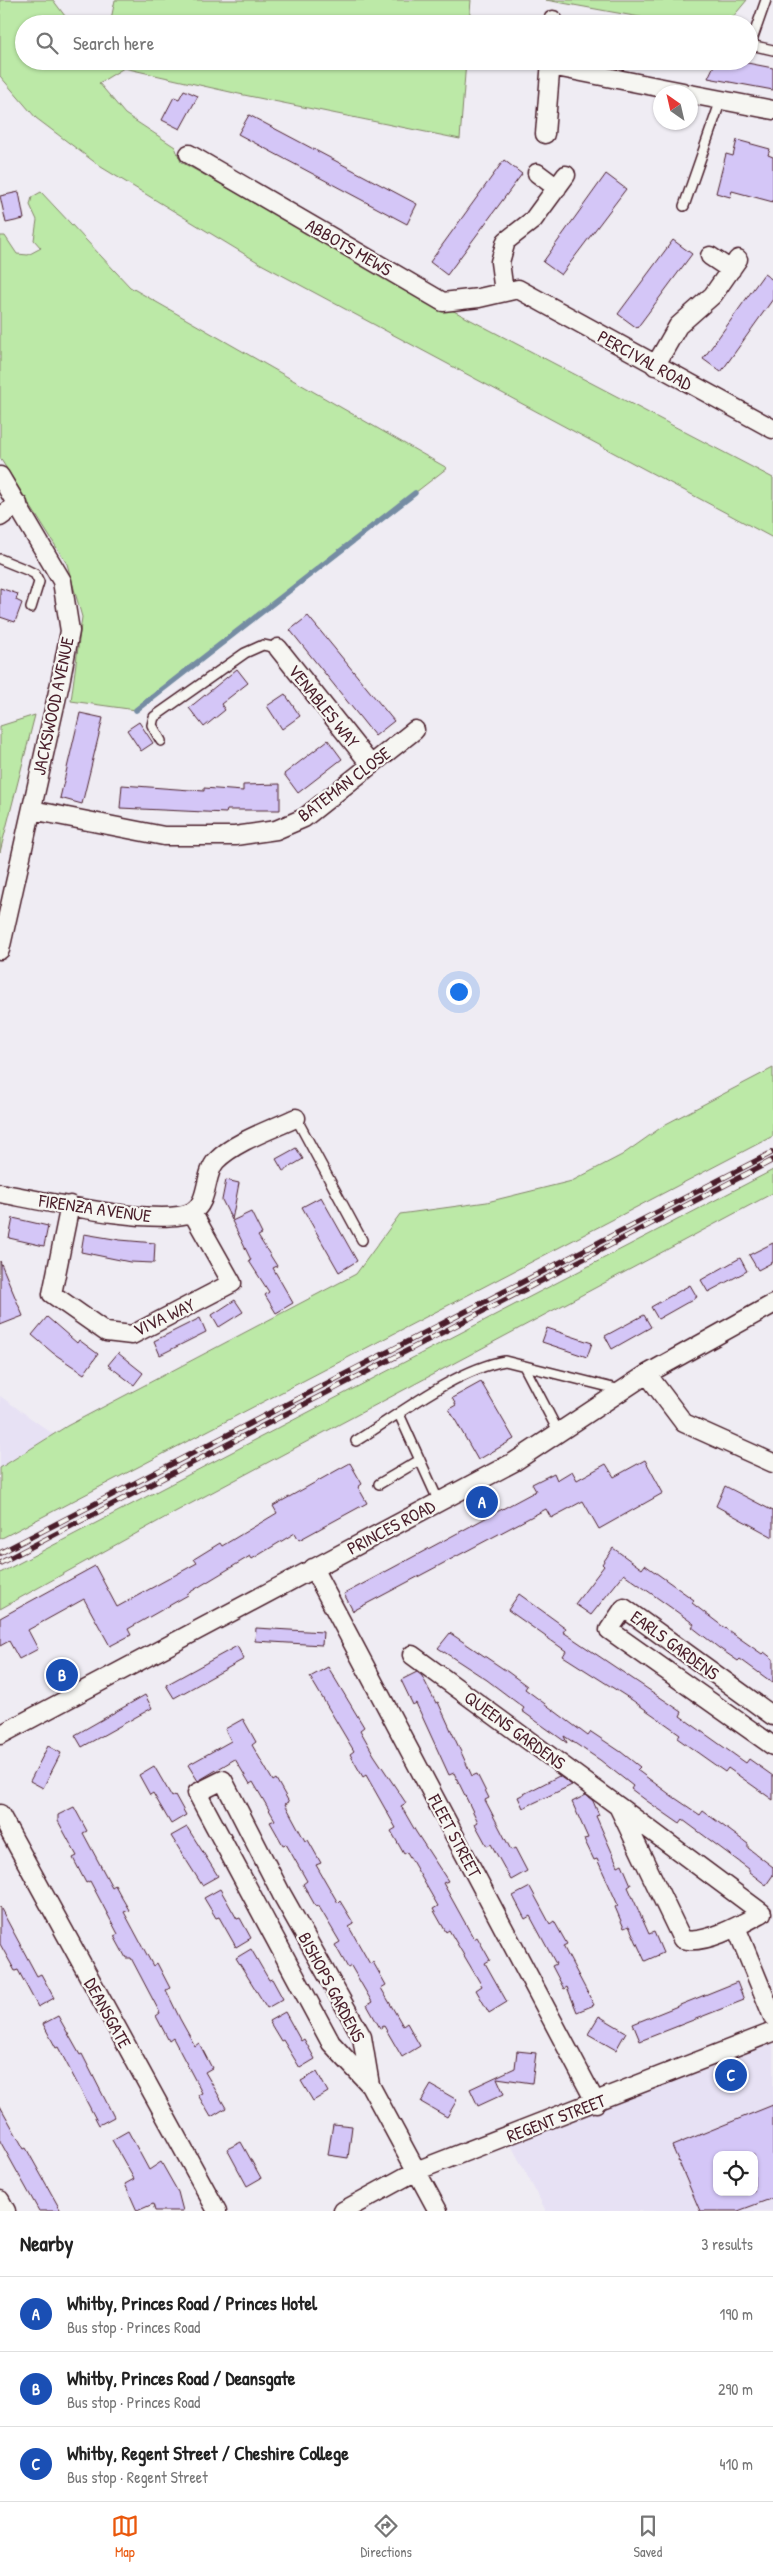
<!DOCTYPE html>
<html lang="en">
<head>
<meta charset="utf-8">
<style>
	body { margin:0; font-family:"Patrick Hand",sans-serif; background:#f2f2f2; color:#222 }
	.controls { position:absolute; right:15px; bottom:15px; display:grid; overflow:hidden; border-radius:10px; box-shadow:0 1px 4px #0004 }
	.controls button { width:45px; height:45px; display:grid; place-items:center; padding:0; border:0; border-bottom:1px solid #e0e0e0; background:#fff; color:#222; font:25px sans-serif }
	.compass { position:absolute; left:653px; top:85px; width:45px; height:45px; border-radius:50%; background:#fff; box-shadow:0 1px 4px #0004; rotate:326deg }
	.you { position:absolute; left:458px; top:991px; width:18px; height:18px; margin:-12px; border:4px solid #fff; border-radius:50%; background:#1a73e8; box-shadow:0 0 0 8px #1a73e833 }
	.badge { display:grid; place-items:center; width:32px; height:32px; border-radius:50%; background:#ea580c; color:#fff; font-size:16px; font-weight:700 }
	.pin { position:absolute; translate:-50% -50%; border:2px solid #fff; box-shadow:0 1px 5px #0006 }
	.list { margin:0; padding:0; list-style:none }
	h2 { display:flex; justify-content:space-between; align-items:center; height:65px; margin:0; padding:0 20px; font-size:21px }
	h2 small { font-size:16px; font-weight:400; color:#767676 }
	.list li { display:grid; grid-template-columns:32px 1fr auto; gap:15px; align-items:center; box-sizing:border-box; height:75px; padding:0 20px; border-top:1px solid #e0e0e0 }
	.list b { display:block; font-size:19px; white-space:nowrap }
	.list p { margin:0; font-size:16px; white-space:nowrap; color:#767676 }
	.list em { font-size:16px; font-style:normal; color:#767676 }
	.icon { flex:none; width:28px; height:28px; fill:none; stroke:currentColor; stroke-width:2; stroke-linecap:round; stroke-linejoin:round }
	.map { position:relative; flex:none; width:773px; height:2211px; overflow:hidden }
	.search { position:absolute; background:#fff; box-shadow:0 1px 4px #0004; left:15px; right:15px; top:15px; height:55px; display:flex; align-items:center; gap:12px; box-sizing:border-box; padding:0 18px; border-radius:28px; color:#767676; font-size:19px }
	.sheet { height:290px; background:#fff }
	nav { display:flex; justify-content:space-around; align-items:center; box-sizing:border-box; height:70px; border-top:1px solid #e0e0e0; background:#fff; font-size:14px; color:#767676 }
	nav a { display:grid; justify-items:center; gap:2px }
	nav .on { color:#ea580c }
	.map>svg:first-child { display:block }
</style>
</head>
<body>
<div class="map">
<svg width="773" height="2211" viewBox="0 0 773 2211">
	<rect width="100%" height="100%" fill="#efecf3"/>
	<filter id="ink" filterUnits="userSpaceOnUse"><feTurbulence type="fractalNoise" baseFrequency=".02" numOctaves="2"/><feDisplacementMap in="SourceGraphic" scale="10" xChannelSelector="R" yChannelSelector="G"/><feConvolveMatrix kernelMatrix="1 2 1 2 8 2 1 2 1" color-interpolation-filters="sRGB"/></filter>
	<g filter="url(#ink)">
		<path fill="#e7e1f4" fill-rule="evenodd" d="M0,1396L53,1434L0,1468Z
			M773,2043V2211H546L511,2145ZM717,2155H754V2192H717Z"/>
		<path fill="#bce9a7" stroke="#838469" d="M0,0H53L71,24H24V61H88L89,66L103,61H466L460,139L239,94L124,68L99,83L125,114L175,147L181,162L381,273L773,478V538L261,264L101,167L36,118L0,76Z
			M115,0H471L469,24H110Z
			M546,0H747L727,24H678Z
			M41,192L130,287L447,468L136,710L71,701L82,617L67,564L0,458V236H5L17,254L28,255L41,248L34,240L37,220L30,205L32,197Z
			M35,715L0,852V726Z
			M773,1068V1136L0,1539V1468L67,1426L356,1274L400,1214L487,1202L572,1181L622,1155L666,1124Z
			M773,1170V1193L175,1512L0,1609V1573Z"/>
		<g fill="none" stroke-linecap="round" stroke-linejoin="round">
			<path stroke="#758ca3" stroke-width="5.5" d="M136,710L415,493"/>
		</g>
		<path fill="#d4c6f7" stroke="#4a1f2b" fill-rule="evenodd" d="M716,61H737L773,68V90L708,78Z
			M184,90L198,96L180,129L162,120L174,97L179,99Z
			M249,115L417,204L407,224L238,134Z
			M737,140L770,149L768,155L773,157V202L732,191L730,197L716,193L726,154L733,156Z
			M504,160L522,174L447,275L430,262Z
			M606,174L626,189L561,275L543,262Z
			M19,192L24,219L6,223L0,196Z
			M673,240L692,254L637,328L618,314Z
			M764,274L773,280V299L721,372L703,359Z
			M0,588L18,594L16,600L22,603L15,622L0,617Z
			M308,616L394,721L375,736L290,630Z
			M237,669L248,683L221,704L225,710L204,727L189,708Z
			M285,694L300,716L282,729L267,706Z
			M80,713L103,718L82,804L60,798Z
			M139,722L153,743L141,751L127,730Z
			M328,740L342,759L298,793L284,774Z
			M280,784V810H227L226,813L120,808L122,785L204,791V788L243,791V785Z
			M296,1148L303,1159L283,1171L276,1159Z
			M226,1180L239,1183L232,1220L222,1200Z
			M321,1197L357,1261L339,1272L302,1207Z
			M251,1212L262,1234L258,1236L277,1266L273,1268L293,1303L276,1313L265,1295L269,1292L249,1261L251,1260L232,1221Z
			M13,1218L48,1226L44,1246L9,1238Z
			M84,1234L120,1240L155,1243L154,1263L130,1262L81,1252Z
			M773,1243V1262L758,1270L749,1255Z
			M740,1258L747,1271L708,1292L701,1280Z
			M0,1261L23,1316L0,1325Z
			M690,1285L697,1297L658,1319L651,1307Z
			M235,1300L243,1312L219,1327L212,1315Z
			M644,1315L651,1327L612,1349L605,1336Z
			M47,1317L77,1343L79,1340L98,1354L84,1374L53,1353L32,1335Z
			M200,1318L206,1332L160,1355L154,1341Z
			M547,1328L592,1343L587,1357L542,1342Z
			M118,1353L143,1373L134,1385L108,1365Z
			M481,1382L514,1439L478,1460L449,1409L456,1405L452,1398Z
			M645,1460L663,1493L599,1529L583,1501L551,1518L546,1509L353,1611L344,1594L536,1491L532,1484L554,1473L557,1480L572,1471L577,1480L606,1464L614,1477Z
			M350,1463L362,1484L358,1487L367,1503L299,1540L295,1533L252,1559L250,1556L187,1594L188,1595L128,1629L131,1635L110,1646L84,1599L28,1630L38,1649L19,1659L9,1641L0,1646V1618L95,1566L117,1607L197,1563L194,1559L220,1543L222,1546L277,1513L273,1506Z
			M725,1486L773,1511V1537L716,1506Z
			M613,1548L642,1569L645,1565L694,1600L692,1603L722,1626L762,1654L764,1652L773,1659V1683L740,1659L738,1661L719,1648L692,1627L694,1624L624,1574L591,1615L575,1604L604,1566L602,1564Z
			M519,1594L566,1628L563,1632L682,1712L680,1716L746,1763L749,1759L773,1776V1800L728,1768L725,1772L677,1738L680,1734L632,1700L563,1656L566,1651L508,1610Z
			M256,1628L323,1632L322,1645L255,1641Z
			M450,1633L508,1672L527,1686L525,1689L588,1736L591,1732L621,1752L640,1767L637,1770L672,1796L700,1815L703,1811L748,1844V1848L773,1867V1875L766,1885L749,1872V1869L683,1820L680,1824L647,1801L631,1789L633,1786L600,1760L564,1736L567,1743L522,1711L524,1708L487,1680L438,1648Z
			M237,1646L244,1659L174,1698L166,1685Z
			M328,1667L364,1727L360,1730L374,1755L406,1803L401,1806L416,1832L448,1881L443,1883L474,1939L477,1937L490,1960L485,1963L507,2002L489,2013L476,1990L482,1986L449,1930L446,1932L433,1909L438,1906L407,1852L404,1854L391,1831L396,1828L366,1775L363,1777L356,1765L350,1754L354,1751L310,1677Z
			M417,1672L422,1676L436,1703L438,1702L472,1776L477,1774L489,1798L485,1800L511,1850L515,1848L527,1871L511,1880L491,1844L487,1846L475,1824L478,1822L454,1773L449,1775L416,1703L413,1705L401,1680Z
			M145,1695L152,1708L82,1747L75,1735Z
			M243,1719L256,1742L252,1745L273,1781L276,1779L289,1802L285,1804L305,1841L308,1840L321,1863L316,1865L338,1903L340,1901L354,1924L349,1927L370,1964L373,1962L386,1985L381,1988L403,2026L407,2023L420,2046L402,2057L384,2026L380,2028L367,2005L372,2002L351,1966L348,1968L335,1945L340,1942L318,1905L316,1907L303,1884L307,1881L286,1844L283,1845L270,1822L275,1820L253,1782L250,1784L235,1759L198,1781L188,1765L231,1741L225,1729Z
			M48,1746L61,1753L43,1788L30,1781Z
			M154,1766L172,1797L175,1795L186,1815L171,1824L153,1793L150,1795L139,1775Z
			M559,1776L572,1785L523,1808L518,1797Z
			M586,1795L593,1801L599,1815L596,1816L618,1866L622,1864L631,1885L628,1887L649,1934L654,1932L663,1953L645,1961L629,1926L624,1928L615,1907L618,1905L597,1859L594,1860L584,1839L588,1838L572,1802Z
			M74,1807L87,1831L83,1833L112,1887L115,1885L122,1898L129,1910L124,1912L153,1966L157,1963L170,1988L166,1990L180,2019L195,2046L199,2043L212,2068L205,2072L226,2108L211,2117L198,2095L202,2093L173,2038L169,2041L156,2016L160,2013L131,1958H126L114,1936L118,1934L90,1881L86,1883L73,1858L77,1856L58,1821V1815Z
			M187,1827L218,1876L202,1885L171,1836Z
			M530,1887L550,1924L554,1921L567,1944L563,1946L594,2005L577,2012L567,1987L564,1989L552,1966L556,1964L530,1916L525,1919L513,1896Z
			M220,1889L237,1919L240,1918L251,1938L236,1947L219,1917L216,1918L204,1898Z
			M0,1907L37,1976L41,1974L54,1998L38,2007L18,1970L15,1971L0,1944Z
			M251,1949L269,1980L272,1979L283,1999L267,2008L236,1958Z
			M737,1982L744,2000L640,2041L633,2024Z
			M285,2012L301,2041L304,2039L315,2059L300,2068L283,2040L281,2041L269,2021Z
			M58,2016L80,2055L82,2054L114,2117L99,2125L58,2047L56,2048L43,2024Z
			M599,2016L626,2032L616,2050L588,2034Z
			M517,2051L536,2053L532,2083L497,2078L504,2094L478,2106L470,2089L515,2068Z
			M317,2072L328,2092L313,2101L301,2081Z
			M431,2085L457,2100L447,2117L421,2102Z
			M773,2105V2198L738,2211H700L672,2146ZM717,2155H754V2192H717Z
			M0,2106L24,2149L26,2148L61,2211H39L0,2141Z
			M333,2124L352,2126L348,2158L328,2155Z
			M128,2131L149,2170L161,2162L178,2192L183,2211H155L153,2204L137,2211L125,2184L134,2179L112,2140Z
			M241,2142L261,2178L247,2186L227,2149Z"/>
		<g fill="none" stroke-linecap="round" stroke-linejoin="round">
			<defs>
				<path id="service" d="M766,0L752,40L755,46L773,50
					M684,206L721,100
					M0,559L27,570L35,574L39,582L31,608
					M161,741L152,725L154,717L245,653L263,645L278,648
					M296,1118L362,1240
					M524,1366L559,1433
					M399,1414L439,1502
					M356,1441C398,1415 457,1369 505,1361L621,1390
					M379,1484L420,1460"/>
				<path id="minor" d="M553,24V20
					M551,66L683,92
					M690,94L773,110
					M545,134L551,61
					M189,154L443,302L479,298L518,289L773,429
					M537,173L557,188
					M710,256L731,270
					M504,292L500,262L506,241L533,220L566,175
					M655,366L678,326L713,295L738,259
					M0,476L62,581L70,631L60,683L0,950
					M0,517L18,504
					M278,648L371,765
					M32,810L164,836H235L276,830L304,818L415,730
					M0,1193C38,1200 162,1228 192,1212C209,1203 204,1174 216,1161C234,1142 272,1129 296,1118
					M70,1205L52,1294L106,1332L132,1335L232,1283L192,1212
					M647,1374L684,1423L773,1463
					M313,1568L596,2103
					M412,1655L618,1806
					M773,1716L624,1608L609,1630L773,1746
					M0,1735L514,1462L647,1374L773,1304
					M618,1806L762,1913C742,1924 704,1946 682,1939Z
					M0,1814L217,2211
					M736,1927L773,2017
					M370,2085L362,2037L281,1893L223,1780L197,1793L331,2043L370,2085L438,2211
					M0,2200L6,2211
					M343,2211L416,2171L773,2032"/>
			</defs>
			<use href="#service" stroke="#4a1f2b" stroke-width="12"/>
			<use href="#minor" stroke="#4a1f2b" stroke-width="21"/>
			<use href="#service" stroke="#f6f6f2" stroke-width="9"/>
			<use href="#minor" stroke="#f6f6f2" stroke-width="18"/>
			<defs>
				<path id="rail" d="M0,1553L773,1152
					M0,1563L773,1160"/>
			</defs>
			<use href="#rail" stroke="#4a1f2b" stroke-width="5.5"/>
			<use href="#rail" stroke="#f6f6f2" stroke-width="4" stroke-dasharray="11" stroke-linecap="butt"/>
		</g>
	</g>
	<g text-anchor="middle" dominant-baseline="central" stroke-width="4.5" stroke-linejoin="round" paint-order="stroke">
		<g font-size="18" fill="#4a1f2b" stroke="#f6f6f2">
			<text transform="translate(349 247) rotate(30)">ABBOTS MEWS</text>
			<text transform="translate(645 360) rotate(29)">PERCIVAL ROAD</text>
			<text transform="translate(53 706) rotate(-78)">JACKSWOOD AVENUE</text>
			<text transform="translate(324 706) rotate(51)">VENABLES WAY</text>
			<text transform="translate(344 784) rotate(-37)">BATEMAN CLOSE</text>
			<text transform="translate(95 1208) rotate(8)">FIRENZA AVENUE</text>
			<text transform="translate(164 1317) rotate(-25)">VIVA WAY</text>
			<text transform="translate(391 1527) rotate(-28)">PRINCES ROAD</text>
			<text transform="translate(675 1645) rotate(36)">EARLS GARDENS</text>
			<text transform="translate(515 1730) rotate(36)">QUEENS GARDENS</text>
			<text transform="translate(455 1836) rotate(62)">FLEET STREET</text>
			<text transform="translate(332 1987) rotate(62)">BISHOPS GARDENS</text>
			<text transform="translate(108 2013) rotate(61)">DEANSGATE</text>
			<text transform="translate(556 2118) rotate(-21)">REGENT STREET</text>
		</g>
	</g>
</svg>
<div class="controls">
<button><svg class="icon" aria-label="locate" viewBox="0 0 24 24"><circle cx="12" cy="12" r="6"/><path d="M12 2v4M12 18v4M2 12h4M18 12h4"/></svg></button>
</div>
<svg class="compass" viewBox="-18 -18 36 36"><path d="M0-13l5 13h-10z" fill="#e53935"/><path d="M0 13l5-13h-10z" fill="#767676"/></svg>
<div class="you"></div>
<div class="pin badge" style="left:482px;top:1502px;background:#1a4fb4">A</div>
<div class="pin badge" style="left:62px;top:1675px;background:#1a4fb4">B</div>
<div class="pin badge" style="left:731px;top:2075px;background:#1a4fb4">C</div>
<div class="search"><svg class="icon" aria-label="search" viewBox="0 0 24 24"><circle cx="10" cy="10" r="6"/><path d="M15 15l6 6"/></svg>Search here</div>
</div>
<section class="sheet">
<h2>Nearby<small>3 results</small></h2>
<ul class="list">
<li><span class="badge" style="background:#1a4fb4">A</span><div><b>Whitby, Princes Road / Princes Hotel</b><p>Bus stop · Princes Road</p></div><em>190 m</em></li>
<li><span class="badge" style="background:#1a4fb4">B</span><div><b>Whitby, Princes Road / Deansgate</b><p>Bus stop · Princes Road</p></div><em>290 m</em></li>
<li><span class="badge" style="background:#1a4fb4">C</span><div><b>Whitby, Regent Street / Cheshire College</b><p>Bus stop · Regent Street</p></div><em>410 m</em></li>
</ul>
</section>
<nav>
<a class="on"><svg class="icon" aria-label="map" viewBox="0 0 24 24"><path d="M3 6l6-2 6 2 6-2v14l-6 2-6-2-6 2zM9 4v14M15 6v14"/></svg>Map</a>
<a><svg class="icon" aria-label="directions" viewBox="0 0 24 24"><path d="M12 3l9 9-9 9-9-9zM9 14v-3h6M13 9l2 2-2 2"/></svg>Directions</a>
<a><svg class="icon" aria-label="saved" viewBox="0 0 24 24"><path d="M7 4h10v16l-5-4-5 4z"/></svg>Saved</a>
</nav>
</body>
</html>
